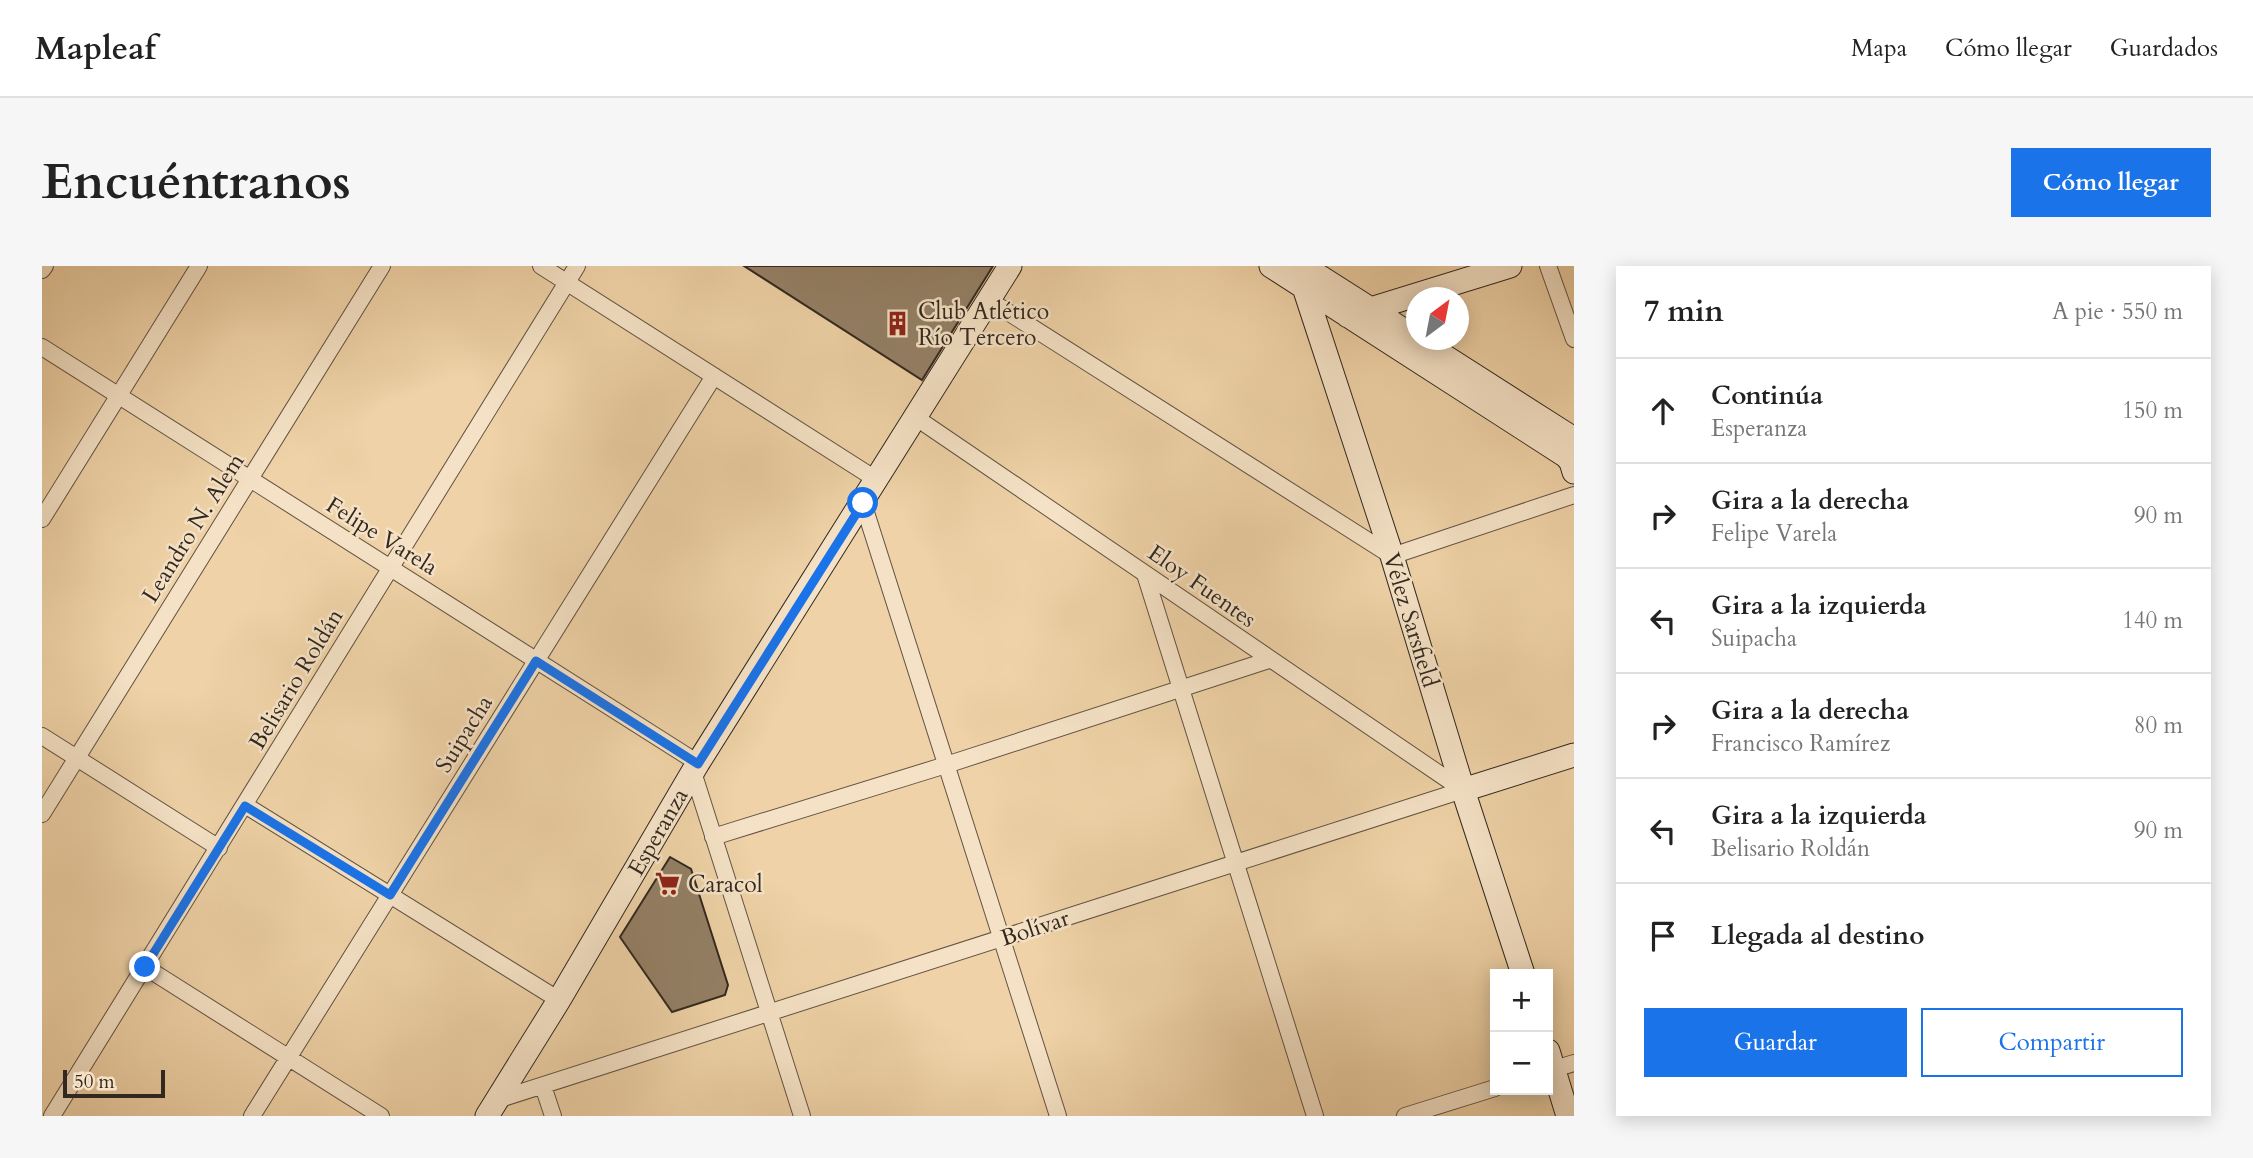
<!DOCTYPE html>
<html lang="es">
<head>
<meta charset="utf-8">
<style>
	body { margin:0; font-family:Cardo,serif; background:#f6f6f6; color:#222 }
	.controls { position:absolute; right:21px; bottom:21px; display:grid; overflow:hidden; border-radius:0px; box-shadow:0 4px 18px #0003 }
	.controls button { width:63px; height:63px; display:grid; place-items:center; padding:0; border:0; border-bottom:2px solid #e0e0e0; background:#fff; color:#222; font:35px sans-serif }
	.compass { position:absolute; left:1364px; top:21px; width:63px; height:63px; border-radius:50%; background:#fff; box-shadow:0 4px 18px #0003; rotate:32deg }
	.scale { position:absolute; left:21px; bottom:18px; width:102px; box-sizing:border-box; padding-left:7px; border:4px solid #322820; border-top:0; font-size:19px; line-height:24px; white-space:nowrap; color:#322820; -webkit-text-stroke:5px #f5e2c6; paint-order:stroke }
	.stop { position:absolute; width:21px; height:21px; margin:-16px; border:5px solid #1a73e8; border-radius:50%; background:#fff }
	.stop.end { background:#1a73e8; border-color:#fff; box-shadow:0 2px 7px #0008 }
	.list { margin:0; padding:0; list-style:none }
	h2 { display:flex; justify-content:space-between; align-items:center; height:91px; margin:0; padding:0 28px; font-size:30px }
	h2 small { font-size:23px; font-weight:400; color:#767676 }
	.list li { display:grid; grid-template-columns:46px 1fr auto; gap:21px; align-items:center; box-sizing:border-box; height:105px; padding:0 28px; border-top:2px solid #e0e0e0 }
	.list b { display:block; font-size:26px; white-space:nowrap }
	.list p { margin:0; font-size:23px; white-space:nowrap; color:#767676 }
	.list em { font-size:23px; font-style:normal; color:#767676 }
	.actions { display:flex; gap:14px; padding:21px 28px }
	.actions a { flex:1; padding:16px 0; border:2px solid #1a73e8; border-radius:0px; text-align:center; font-size:24px; color:#1a73e8 }
	.actions .main { background:#1a73e8; color:#fff }
	.icon { flex:none; width:38px; height:38px; fill:none; stroke:currentColor; stroke-width:2; stroke-linecap:round; stroke-linejoin:round }
	.map { position:relative; flex:none; width:1532px; height:850px; overflow:hidden; border-radius:0px }
	header { display:flex; align-items:center; gap:42px; box-sizing:border-box; height:98px; padding:0 35px; background:#fff; border-bottom:2px solid #e0e0e0 }
	header strong { font-size:33px }
	nav { display:flex; gap:38px; margin-inline-start:auto; font-size:24px }
	.intro { display:flex; align-items:center; justify-content:space-between; box-sizing:border-box; height:168px; padding:0 42px }
	h1 { margin:0; font-size:49px }
	.button { padding:18px 32px; border-radius:0px; background:#1a73e8; color:#fff; font-size:24px; font-weight:700 }
	main { display:flex; gap:42px; padding:0 42px }
	aside { flex:1; background:#fff; border-radius:0px; box-shadow:0 4px 18px #0003 }
	.map>svg:first-child { display:block }
</style>
</head>
<body>
<header>
<strong>Mapleaf</strong>
<nav><a>Mapa</a><a>Cómo llegar</a><a>Guardados</a></nav>
</header>
<div class="intro"><h1>Encuéntranos</h1><a class="button">Cómo llegar</a></div>
<main>
<div class="map">
<svg width="1532" height="850" viewBox="0 0 1532 850">
	<rect width="100%" height="100%" fill="#efd2a7"/>
	<filter id="stains"><feTurbulence type="fractalNoise" baseFrequency=".00286" numOctaves="4"/><feColorMatrix values="0 0 0 0 .2 0 0 0 0 .09 0 0 0 0 .02 0 0 0 .5 -.17"/></filter>
	<radialGradient id="worn" r=".72"><stop offset=".6" stop-color="#630" stop-opacity="0"/><stop offset="1" stop-color="#630" stop-opacity=".3"/></radialGradient>
	<path fill="#948066" stroke="#322820" stroke-width="2" d="M702,0H951L880,114Z
		M628,591L649,603L686,719L683,729L630,746L578,671Z"/>
	<g fill="none" stroke-linecap="round" stroke-linejoin="round">
		<defs>
			<path id="street" d="M499,0L835,214
				M1506,0L1532,73
				M0,4L3,0
				M947,34L1350,290L1532,229
				M0,81L656,497
				M873,151L1421,524
				M821,237L1016,850
				M0,253L157,0
				M1103,308L1273,850
				M0,470L177,582
				M651,506L760,850
				M203,539L517,734
				M0,548L340,0
				M671,571L904,499L1227,394
				M103,701L339,850
				M1506,805L1532,797
				M501,820L511,850
				M455,834L1421,524
				M10,850L535,0
				M210,850L672,110
				M1363,850L1453,822"/>
			<path id="secondary" d="M1229,0L1524,190L1529,196L1532,206
				M1255,0L1350,290L1421,524L1481,708
				M1261,0L1374,72
				M1306,50L1468,0
				M1377,74L1532,173
				M1421,524L1532,489
				M1506,785L1526,850
				M445,850L517,734L656,497L968,0"/>
		</defs>
		<use href="#street" stroke="#615242" stroke-width="18"/>
		<use href="#secondary" stroke="#322820" stroke-width="25"/>
		<use href="#street" stroke="#f5e2c6" stroke-width="16"/>
		<use href="#secondary" stroke="#f5e2c6" stroke-width="23"/>
	</g>
	<g fill="none" stroke-linecap="round" stroke-linejoin="round">
		<path stroke="#1a73e8" stroke-width="9" d="M103,701L203,540L348,629L494,395L656,498L821,237"/>
	</g>
	<defs>
		<symbol id="building-bare" viewBox="-9 -9 18 18"><path d="M-4-6H4V6H1V3H-1V6H-4ZM-2.5-4.3h1.7v1.8h-1.7ZM.8-4.3h1.7v1.8H.8ZM-2.5-1h1.7V.8h-1.7ZM.8-1h1.7V.8H.8Z" fill="#8f2418" stroke="#f5e2c6" stroke-width="2.5" paint-order="stroke"/></symbol>
		<symbol id="supermarket-bare" viewBox="-9 -9 18 18"><path d="M-6-5.5h2.5l.6 2H6L4.5 2H-2.5L-4.4-4H-6ZM-1.5 3.2a1.3 1.3 0 1 0 .1 0ZM3 3.2a1.3 1.3 0 1 0 .1 0Z" fill="#8f2418" stroke="#f5e2c6" stroke-width="2.5" paint-order="stroke"/></symbol>
	</defs>
	<g fill-rule="evenodd">
		<use href="#building-bare" x="838" y="40" width="35" height="35"/>
		<use href="#supermarket-bare" x="608" y="600" width="35" height="35"/>
	</g>
	<g text-anchor="middle" dominant-baseline="central" stroke-width="5" stroke-linejoin="round" paint-order="stroke">
		<g font-size="23" fill="#322820" stroke="#f5e2c6" text-anchor="start">
			<text x="876" y="45">Club Atlético<tspan x="876" dy="26">Río Tercero</tspan></text>
			<text x="646" y="618">Caracol</text>
		</g>
		<g font-size="23" fill="#322820" stroke="#f5e2c6">
			<text transform="translate(151 262) rotate(-58)">Leandro N. Alem</text>
			<text transform="translate(340 270) rotate(32)">Felipe Varela</text>
			<text transform="translate(1160 320) rotate(35)">Eloy Fuentes</text>
			<text transform="translate(1369 354) rotate(73)">Vélez Sarsfield</text>
			<text transform="translate(254 413) rotate(-59)">Belisario Roldán</text>
			<text transform="translate(422 468) rotate(-58)">Suipacha</text>
			<text transform="translate(616 566) rotate(-60)">Esperanza</text>
			<text transform="translate(993 662) rotate(-18)">Bolívar</text>
		</g>
	</g>
	<rect width="100%" height="100%" filter="url(#stains)"/>
	<rect width="100%" height="100%" fill="url(#worn)"/>
</svg>
<div class="controls">
<button>+</button>
<button>−</button>
</div>
<svg class="compass" viewBox="-18 -18 36 36"><path d="M0-13l5 13h-10z" fill="#e53935"/><path d="M0 13l5-13h-10z" fill="#767676"/></svg>
<div class="scale">50 m</div>
<div class="stop" style="left:821px;top:237px"></div>
<div class="stop end" style="left:103px;top:701px"></div>
</div>
<aside>
<h2>7 min<small>A pie · 550 m</small></h2>
<ul class="list">
<li><svg class="icon" aria-label="ahead" viewBox="0 0 24 24"><path d="M12 20V5M6 11l6-6 6 6"/></svg><div><b>Continúa</b><p>Esperanza</p></div><em>150 m</em></li>
<li><svg class="icon" aria-label="right" viewBox="0 0 24 24"><path d="M7 20v-9h11M14 6l5 5-5 5"/></svg><div><b>Gira a la derecha</b><p>Felipe Varela</p></div><em>90 m</em></li>
<li><svg class="icon" aria-label="left" viewBox="0 0 24 24"><path d="M17 20v-9H6M10 6l-5 5 5 5"/></svg><div><b>Gira a la izquierda</b><p>Suipacha</p></div><em>140 m</em></li>
<li><svg class="icon" aria-label="right" viewBox="0 0 24 24"><path d="M7 20v-9h11M14 6l5 5-5 5"/></svg><div><b>Gira a la derecha</b><p>Francisco Ramírez</p></div><em>80 m</em></li>
<li><svg class="icon" aria-label="left" viewBox="0 0 24 24"><path d="M17 20v-9H6M10 6l-5 5 5 5"/></svg><div><b>Gira a la izquierda</b><p>Belisario Roldán</p></div><em>90 m</em></li>
<li><svg class="icon" aria-label="arrive" viewBox="0 0 24 24"><path d="M6 21V4h12l-3 4 3 4H6"/></svg><div><b>Llegada al destino</b></div></li>
</ul>
<div class="actions"><a class="main">Guardar</a><a>Compartir</a></div>
</aside>
</main>
</body>
</html>
